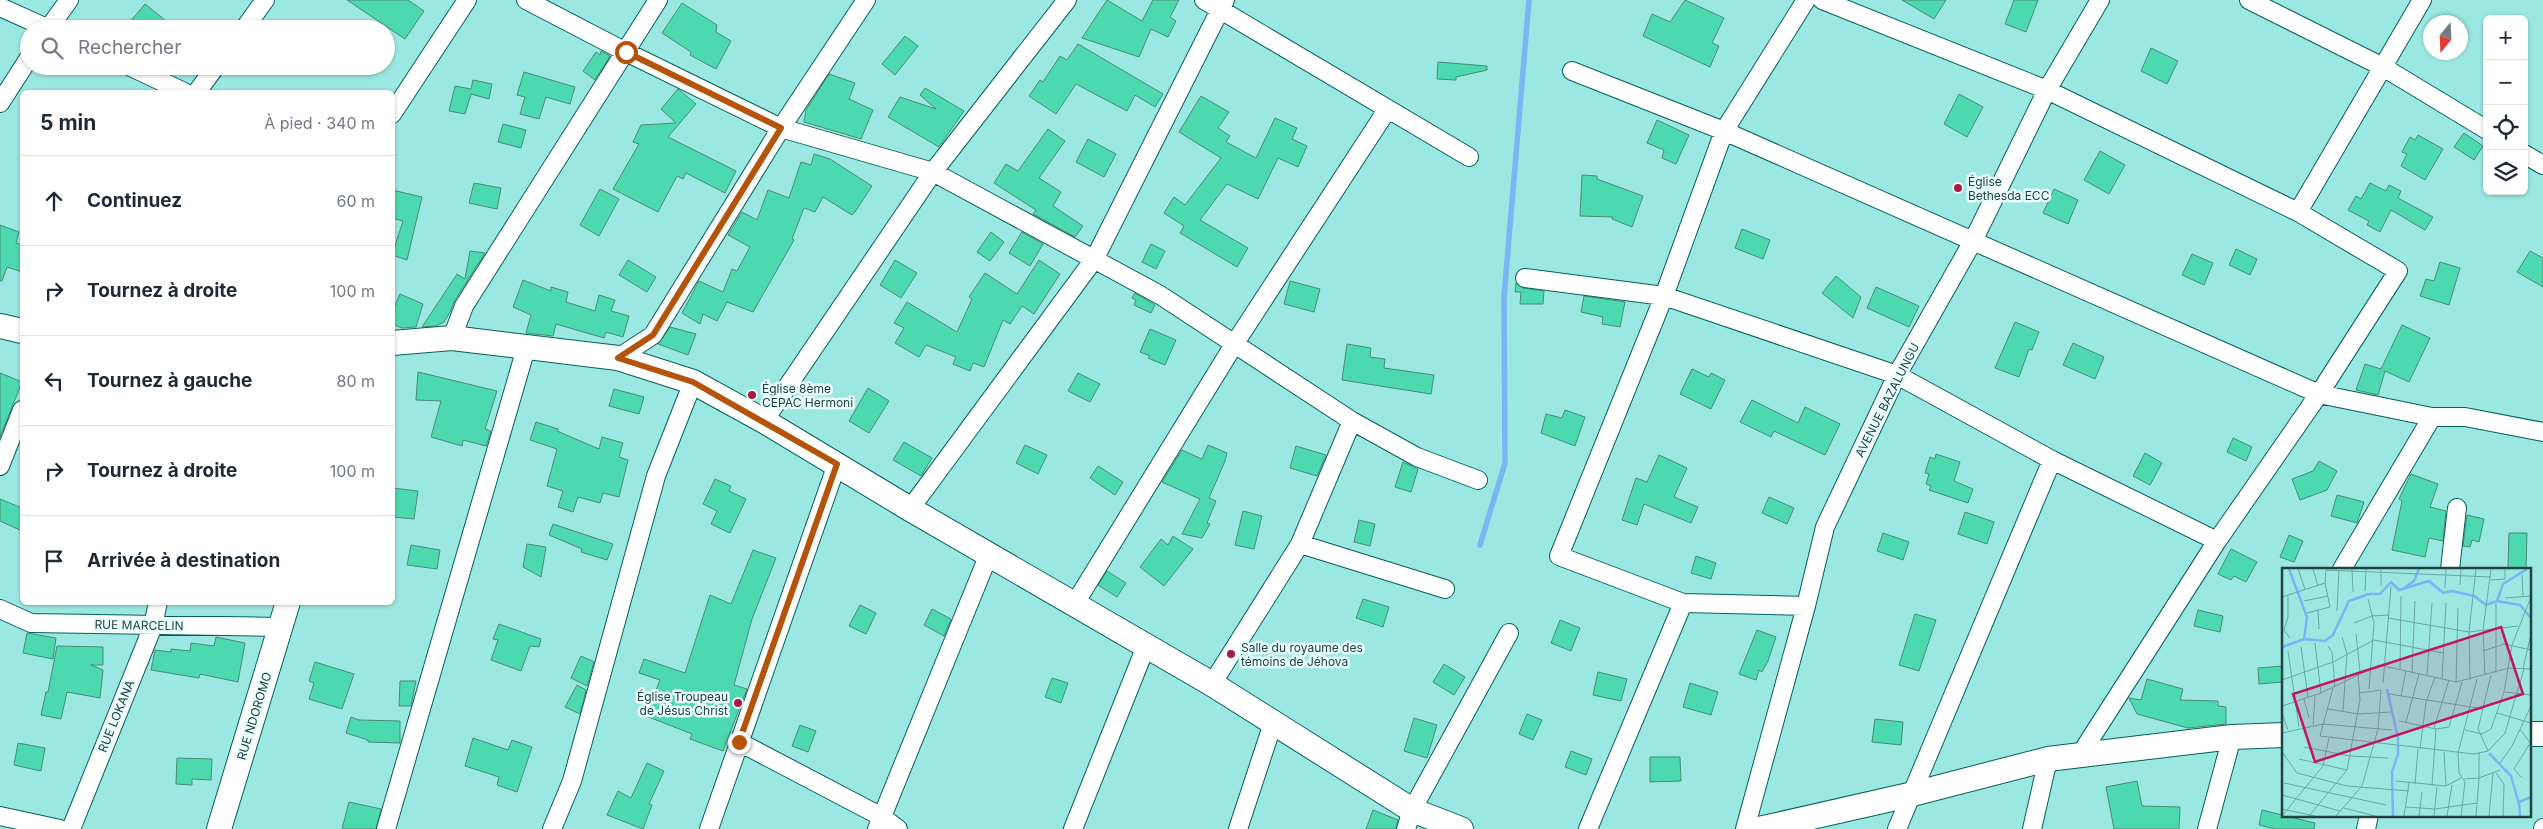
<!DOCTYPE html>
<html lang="fr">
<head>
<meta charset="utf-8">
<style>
	body { margin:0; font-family:Inter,sans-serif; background:#f2f2f3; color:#1f2937 }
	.controls { position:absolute; right:15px; top:15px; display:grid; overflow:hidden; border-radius:8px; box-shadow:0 1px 4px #0004 }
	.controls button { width:45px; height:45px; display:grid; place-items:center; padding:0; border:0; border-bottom:1px solid #e0e1e3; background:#fff; color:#1f2937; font:25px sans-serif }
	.compass { position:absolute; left:2423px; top:15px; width:45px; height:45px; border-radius:50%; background:#fff; box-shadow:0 1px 4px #0004; rotate:198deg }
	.stop { position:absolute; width:15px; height:15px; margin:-11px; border:4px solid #b45309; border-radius:50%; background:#fff }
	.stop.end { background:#b45309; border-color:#fff; box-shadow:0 1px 5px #0008 }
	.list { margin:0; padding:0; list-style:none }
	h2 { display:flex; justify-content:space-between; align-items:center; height:65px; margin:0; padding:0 20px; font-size:21px }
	h2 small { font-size:16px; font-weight:400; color:#747a83 }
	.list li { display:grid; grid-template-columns:32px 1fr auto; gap:15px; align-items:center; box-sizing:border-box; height:90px; padding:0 20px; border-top:1px solid #e0e1e3 }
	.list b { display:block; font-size:19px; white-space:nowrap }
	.list em { font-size:16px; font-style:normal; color:#747a83 }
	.icon { flex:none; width:28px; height:28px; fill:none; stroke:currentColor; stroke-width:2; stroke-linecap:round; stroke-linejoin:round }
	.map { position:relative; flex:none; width:2543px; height:829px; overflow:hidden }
	.search { position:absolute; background:#fff; box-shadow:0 1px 4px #0004; left:20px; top:20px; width:375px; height:55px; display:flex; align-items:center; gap:12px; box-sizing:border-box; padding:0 18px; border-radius:28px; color:#747a83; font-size:19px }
	.panel { position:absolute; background:#fff; box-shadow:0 1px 4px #0004; left:20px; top:90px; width:375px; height:515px; border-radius:8px }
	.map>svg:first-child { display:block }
</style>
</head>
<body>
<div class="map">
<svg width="2543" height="829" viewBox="0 0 2543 829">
	<rect width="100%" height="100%" fill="#9be8e2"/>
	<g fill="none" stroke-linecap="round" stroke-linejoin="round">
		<path stroke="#79b5f2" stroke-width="5.5" d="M1480,545L1505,463L1504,297L1529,0"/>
	</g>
	<path fill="#4dd9af" stroke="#498b75" d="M347,0H408L424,11L405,39Z
		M1107,0L1142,21L1153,0H1179L1170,17L1176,21L1168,37L1151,29L1139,57L1082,38Z
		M1685,0L1724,18L1712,43L1719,46L1710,67L1643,36L1652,14L1670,22Z
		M1902,0H1946L1934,19Z
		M2014,0H2038L2026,32L2005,24Z
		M682,3L717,25L716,32L731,41L716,69L690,55L691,52L662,33Z
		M145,4L176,29H124Z
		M905,36L918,46L895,75L882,64Z
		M1078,44L1163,94L1155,107L1135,95L1127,111L1076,84L1056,114L1029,96L1040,80L1043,82L1060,56L1067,60Z
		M2151,48L2178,61L2167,84L2141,71Z
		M601,51L610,56L595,80L583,71L596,52L600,55Z
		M1438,62L1487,66V70L1456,77V80L1437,79Z
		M524,72L575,87L570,104L546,97L539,119L520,114L525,97L517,95Z
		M829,74L855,83L849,99L873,110L861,139L804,122L806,110Z
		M473,80L492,84L489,99L471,94L465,114L449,111L455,86L471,89Z
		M925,88L964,111L939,147L888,117L900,97L936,109L920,95Z
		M678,89L696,104L668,137L736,171L725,193L686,173L683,179L677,176L658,212L613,189L639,144L633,142L641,125L676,123L661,109Z
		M1959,94L1983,107L1967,137L1944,124Z
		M1201,96L1229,112L1218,128L1230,136L1226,142L1256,158L1275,118L1297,128L1292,139L1307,146L1298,167L1278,158L1258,199L1227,184L1200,220L1248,248L1237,267L1180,233L1184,226L1164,213L1174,197L1185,205L1221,158L1179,132Z
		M1657,120L1689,135L1676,164L1662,158L1664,150L1647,143Z
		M503,124L526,130L521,148L498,142Z
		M1048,129L1065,141L1039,178L1061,192L1053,206L1083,226L1075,237L1033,214L1036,210L994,183L1006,164L1018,171Z
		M2464,133L2483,146L2474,160L2454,147Z
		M2418,135L2443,149L2425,180L2401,166L2407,154L2402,152L2410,137L2415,140Z
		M1088,139L1116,154L1104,177L1076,162Z
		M2100,151L2125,165L2109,194L2084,180Z
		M814,154L830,159L872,186L855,212L852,215L823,197L815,212L804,208L792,239L794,240L753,312L727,302L717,321L703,314L700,324L682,313L699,281L723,292L732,269L737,271L750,247L728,235L742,212L757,220L768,190L789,198L801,162L811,165Z
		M1582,175L1597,176V179L1643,196L1632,227L1612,219L1613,217L1580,216Z
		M474,183L501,188L497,209L469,203Z
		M2370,183L2386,191L2389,185L2401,191L2398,198L2433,217L2425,230L2391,210L2380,232L2367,225L2369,221L2348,210L2356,196L2361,199Z
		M600,189L619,199L599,236L580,225Z
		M2054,189L2078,200L2068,224L2043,213Z
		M392,190L422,197L407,260L392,255L403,221L392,218Z
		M0,225L19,232L16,243L22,245V272L7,267L2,281H0Z
		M1742,229L1770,240L1763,259L1735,248Z
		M991,232L1004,242L990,261L977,252Z
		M1022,232L1043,244L1030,266L1009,253Z
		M1151,244L1165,251L1156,269L1142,262Z
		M2236,249L2257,259L2250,275L2229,265Z
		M470,251L485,253L455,300L450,312L444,322L436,326L422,327L457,274L465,279Z
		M2530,251L2543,258V287L2517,272Z
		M2192,254L2213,263L2204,285L2182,275Z
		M628,260L656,277L647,292L619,275Z
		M895,260L917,273L901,298L880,285Z
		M1039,260L1060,274L1034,314L1022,306L1010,324L1003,320L984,367L973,363L970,371L953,364L956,357L926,345L919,357L895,343L904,328L894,323L907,302L957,332L972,299L969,297L985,273L1017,294Z
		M2440,262L2460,268L2449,305L2420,296L2426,279L2434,281Z
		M1836,276L1861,297L1853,318L1822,293Z
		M523,280L551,291V287L568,292L566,302L595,311L599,295L615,300L611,311L629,316L623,337L606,332L604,338L556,324L553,336L526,333L531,315L513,307Z
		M1290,281L1320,289L1314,312L1284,304Z
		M1516,283L1523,288L1544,291L1543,304H1520L1521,292H1515Z
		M1876,287L1919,306L1909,327L1867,308Z
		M1135,293L1155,305L1151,313L1134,305L1136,300L1132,298Z
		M400,294L423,304L416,327L402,328L392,324V312Z
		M1584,296L1625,302L1620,327L1602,324L1603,317L1581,312Z
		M2015,322L2039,332L2032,350L2029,349L2019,377L1995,368Z
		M2402,325L2430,338L2409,382L2385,371L2378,395L2356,390L2365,364L2381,369Z
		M670,327L696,334L688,355L658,344Z
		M1150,329L1176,340L1165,365L1148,358L1150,356L1140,352Z
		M2073,343L2104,357L2095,379L2063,365Z
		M1347,344L1371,348L1370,357L1385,359L1384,368L1434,375L1431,394L1342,380Z
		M1692,369L1709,377L1711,373L1725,380L1711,409L1680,394Z
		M418,372L497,391L485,429L491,431L486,446L463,440L462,446L431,437L441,401L416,400Z
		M0,373L22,382L0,437Z
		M1078,373L1100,384L1090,402L1068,391Z
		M868,388L889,401L869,433L849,421Z
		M614,389L644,397L639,414L609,406Z
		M1752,400L1798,423L1805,407L1840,424L1825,455L1774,431L1771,437L1740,422Z
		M1565,410L1585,417L1575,446L1541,433L1546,414L1562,418Z
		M536,422L558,429L557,431L599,449L602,437L623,443L619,457L628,460L619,497L603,493L600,503L578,497L573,512L558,507L563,491L547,486L557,449L530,440Z
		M2233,438L2252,447L2246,461L2227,452Z
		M904,442L932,458L921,476L893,460Z
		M1025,445L1047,455L1038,474L1016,463Z
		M1208,445L1227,453L1225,461L1209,498L1216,501L1207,523L1210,524L1202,538L1182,534L1200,499L1162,482L1182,450L1202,459Z
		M1296,446L1326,455L1317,476L1290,468Z
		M2145,453L2162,463L2150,485L2133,476Z
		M1936,454L1960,462L1954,481L1973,489L1968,503L1929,490L1931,486L1926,484L1929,474L1925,473L1930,457L1935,459Z
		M1659,455L1687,468L1674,497L1698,507L1691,523L1644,504L1637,525L1622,520L1636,478L1647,482Z
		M2319,461L2337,471L2327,490L2300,500L2292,479L2313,471Z
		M1403,462L1418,469L1411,492L1395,487Z
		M1098,466L1123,482L1115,495L1090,478Z
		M2411,474L2438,484L2430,507L2446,511L2443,541L2429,538L2425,557L2392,550L2402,501L2399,499Z
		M715,479L731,486L729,491L746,499L730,533L711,524L717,511L703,504Z
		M392,488L418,491L414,519L392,517Z
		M2337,495L2364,502L2357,523L2331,516Z
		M1769,497L1794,508L1787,524L1762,513Z
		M0,499L22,508V531L0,521Z
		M1243,511L1262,516L1254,549L1235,545Z
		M1965,512L1994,522L1987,544L1958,534Z
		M2467,515L2484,519L2479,542L2472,540L2470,547L2463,546Z
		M1359,520L1375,524L1370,546L1354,542Z
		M553,524L613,544L607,560L581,552L582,549L549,535Z
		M1883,533L1909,542L1903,560L1877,551Z
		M2509,533H2527L2526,569H2508Z
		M2289,535L2303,541L2294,562L2280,557Z
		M1173,536L1193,549L1164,586L1140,567L1161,539L1168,545Z
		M527,544L546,547L541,577L523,567Z
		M411,545L440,550L437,569L407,565Z
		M2231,549L2257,562L2246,582L2234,576L2231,580L2218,574Z
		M753,550L776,558L752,619L734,685L747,689L723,751L690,739L692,734L646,716L660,680L639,673L644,659L685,673L710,595L731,604Z
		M1696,556L1716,563L1711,579L1691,573Z
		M1107,571L1126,583L1117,597L1098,585Z
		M1363,599L1389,607L1383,627L1356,618Z
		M860,605L876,613L866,634L849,626Z
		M932,609L951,619L944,636L924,625Z
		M2198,610L2223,616L2220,632L2194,626Z
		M1915,614L1936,620L1919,671L1899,665Z
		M1560,620L1580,628L1571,651L1551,643Z
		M499,624L541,639L539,647L530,646L521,671L491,660L498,640L493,639Z
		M1757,630L1776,637L1768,661L1762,672L1759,670L1756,680L1739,674Z
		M27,633L56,638L53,659L23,653Z
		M216,637L245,643L238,682L200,674L199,678L151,670L155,650L171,652V649L190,651L191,643L214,646Z
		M57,646L103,647V665H91L103,670L100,698L67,692L61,719L41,715L46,692H48Z
		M581,656L594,662L587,686L571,678Z
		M315,662L354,674L342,709L309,699L314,683L309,681Z
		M1444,664L1465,677L1454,695L1433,682Z
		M2283,666V682L2259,684L2258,668Z
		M1598,672L1627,679L1621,701L1593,695Z
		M1052,678L1068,683L1061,703L1045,697Z
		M2147,679L2183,689L2180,700L2218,701V706L2226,707V724L2188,728L2137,714L2129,698L2141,700Z
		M400,681H416L411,706H399Z
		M1690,683L1718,692L1711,715L1683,707Z
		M577,685L586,690L580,714L565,707Z
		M1527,714L1542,720L1533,740L1519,734Z
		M351,717L359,720L400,721V743L368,742V740L346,733Z
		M1414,718L1437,725L1427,758L1404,751Z
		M1875,719L1903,722L1901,745L1872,742Z
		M800,725L816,731L808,752L792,746Z
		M473,738L508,750L512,740L532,747L517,792L497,785L499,777L465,766Z
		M18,743L45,748L41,771L14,765Z
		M1571,751L1592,759L1586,775L1565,767Z
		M1650,757H1680L1681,781L1650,782Z
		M177,758L212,759L211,780L192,779V785L176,784Z
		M647,763L664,771L649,804L652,805L643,829L607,815L618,791L631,798Z
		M2137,781L2142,806L2180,807L2179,829H2114L2106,787Z
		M349,802L381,809L376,829H342Z
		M1373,810L1398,820L1396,829H1366Z
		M2262,810L2315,823L2314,829H2275L2259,825Z"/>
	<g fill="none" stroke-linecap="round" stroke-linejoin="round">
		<defs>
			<path id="street" d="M526,0L626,52L781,128L933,172L1160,295L1352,421L1417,457L1478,480
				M1204,0L1469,157
				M1822,0L2047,90L2298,212L2398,271L2319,394L2217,541L2080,755
				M2249,0L2383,67L2487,130
				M0,7L49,29
				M48,29L69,0
				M244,29L265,0
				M129,66L184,92
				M1572,71L1724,131L2319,394L2432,417H2465L2543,432
				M197,92L216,66
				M0,103L29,58
				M392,114L467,0
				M2524,154L2543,165
				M2298,212L2422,0
				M1525,278L1664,296L1897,375L2052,460L2217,541
				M452,338L464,306L658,0
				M618,358L653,335L781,128L866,0
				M764,421L933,172L1067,0
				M0,466L22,410
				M910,509L1095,258L1225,0
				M1300,544L1445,589
				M2342,569L2432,417
				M2450,569L2457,508
				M1074,605L1235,343L1387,110
				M1806,606L1683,603L1559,556L1664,296L1724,131L1806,0
				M0,609L31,623L281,627
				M1212,684L1300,544L1352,421
				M739,742L882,817L898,829
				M0,816L60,829
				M71,829L153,626L158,602
				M386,829L526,348
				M552,829L572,781L656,476L693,382
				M709,829L837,464
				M877,829L989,554
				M1073,829L1146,646
				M1238,829L1273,723
				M1406,829L1412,810L1509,633
				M1588,829L1683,603
				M1745,829L1806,606L1825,527L1897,375L1973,241L2047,90L2100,0
				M1897,829L2052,460
				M2032,829L2048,759
				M2207,829L2232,737
				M2366,829L2369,815
				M2543,829V828"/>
			<path id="secondary" d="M0,326L22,331
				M392,343L452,338L618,358L693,382L764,421L910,509L1212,684L1412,810L1461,829
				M2529,734H2543
				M219,829L288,602
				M1759,829L1909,795L2048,759L2232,737L2283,735"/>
		</defs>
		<use href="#street" stroke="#02615d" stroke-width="20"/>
		<use href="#secondary" stroke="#02615d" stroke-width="26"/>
		<use href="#street" stroke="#fff" stroke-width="18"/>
		<use href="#secondary" stroke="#fff" stroke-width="24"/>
	</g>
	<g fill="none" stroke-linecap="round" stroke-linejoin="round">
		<path stroke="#b45309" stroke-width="6" d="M626,52L781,128L653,335L618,358L693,382L837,464L739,742"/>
	</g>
	<g fill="#ab1848" stroke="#e8fefc" stroke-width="2">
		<circle cx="1958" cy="188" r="5"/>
		<circle cx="752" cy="395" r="5"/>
		<circle cx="1231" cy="654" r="5"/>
		<circle cx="738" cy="703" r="5"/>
	</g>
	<g text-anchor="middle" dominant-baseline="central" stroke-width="5" stroke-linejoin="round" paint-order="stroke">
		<g font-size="12" fill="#224240" stroke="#e8fefc" text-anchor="start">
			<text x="1968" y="181">Église<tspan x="1968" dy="14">Bethesda ECC</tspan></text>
			<text x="762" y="388">Église 8ème<tspan x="762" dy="14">CEPAC Hermoni</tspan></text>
			<text x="1241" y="647">Salle du royaume des<tspan x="1241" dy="14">témoins de Jéhova</tspan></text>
			<text x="728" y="696" text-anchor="end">Église Troupeau<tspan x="728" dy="14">de Jésus Christ</tspan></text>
		</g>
		<g font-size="12" fill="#224240" stroke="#e8fefc">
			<text transform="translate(1887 400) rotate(-63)">AVENUE BAZALUNGU</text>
			<text transform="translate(139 625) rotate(1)">RUE MARCELIN</text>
			<text transform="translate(116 716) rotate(-68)">RUE LOKANA</text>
			<text transform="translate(254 716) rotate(-73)">RUE NDOROMO</text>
		</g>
	</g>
	<g transform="translate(2282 568)">
		<rect width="249" height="249" fill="#9be8e2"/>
		<path fill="none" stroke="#79b5f2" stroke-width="2.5" d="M7,1L25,49L22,71M123,19L132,13L137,1M215,33L238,37L249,50M0,79L22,71L43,73L51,67L67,33L87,26H98L109,14L117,22L147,13L161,25L170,23L192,28L204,37L215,33L221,16L245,1M105,121L116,170V186L110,204L111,248M207,185L229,208L237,236M238,248L237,234L249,229"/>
		<path fill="none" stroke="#6ba6a1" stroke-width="1" d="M16,1L23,21M31,1L36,18M70,1L71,24M44,2L209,9M240,7L241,29M209,12L223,11V1M178,17L179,1M99,18V1M163,20L164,1M83,23L84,1M6,28V49L2,62L8,70M0,29L43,15L44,2M223,30L249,28M86,31L92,55L87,121M22,33L46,28M214,35V105M36,42L37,61M55,43L57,2M25,45L48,39L43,15M106,50L187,64L236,58M72,55L90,48L106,47M74,66L78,104M60,69L65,86L61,143M33,75L39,125M46,78L50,84L53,119M19,79L26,129M6,83L17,159M201,83L222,76L249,82M118,101L119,28M241,101L249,66M130,104L133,33M145,107L150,35M203,107L201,62L209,1M160,111L164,35M0,112L51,94L92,72L161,85M188,112L187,64L194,1M174,114L176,40M101,115L109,18M51,120L38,168L192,186L206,183L223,165L242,101M223,124L249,127M107,126L202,141M119,128L124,103M22,131L27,150M0,138L39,125L97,97L174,114L227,100L249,101M46,141L76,146L109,144M0,145L6,162M215,145L249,155M117,153L154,161L167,159L180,114M124,154L137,106M31,157L33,128M152,160L167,112M238,161L249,176M183,162L200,166L209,161L222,124L230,77L249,29M0,165L41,156L110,162M22,179L68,188L106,190M138,181L144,134L153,109M206,183L196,161L209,107M0,184L15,205L65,218L127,223M162,184L164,218M197,185V210L218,202M17,191L65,202M218,195L230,178L249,138M214,205L222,216L221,248M240,210L232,201L249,174M182,211L197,210L194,248M114,213L164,218L179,210M2,215L104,237M133,216L136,181M150,218L154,161M0,227L58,243M124,239L153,241L195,235M62,240L93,248M0,241L33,248M0,248L41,198L47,170M27,248L65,202L78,132L76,105M54,248L80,218L96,161L99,122L77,125M122,248L127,215M137,248L140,224M152,248L155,219M165,248L170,217M179,248L183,214L177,205L176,185L195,111M207,248L211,205"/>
		<path fill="#c2185b" fill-opacity="0.15" stroke="#c2185b" stroke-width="2.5" d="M219,59L241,126L33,194L11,126Z"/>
		<rect width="249" height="249" fill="none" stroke="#224240" stroke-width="2.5"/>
	</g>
</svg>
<div class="controls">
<button>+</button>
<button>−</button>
<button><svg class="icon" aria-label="locate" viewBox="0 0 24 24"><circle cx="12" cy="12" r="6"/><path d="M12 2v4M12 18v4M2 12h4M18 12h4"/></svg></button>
<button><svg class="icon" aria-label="layers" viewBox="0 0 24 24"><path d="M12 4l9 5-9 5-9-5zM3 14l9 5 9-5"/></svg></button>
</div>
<svg class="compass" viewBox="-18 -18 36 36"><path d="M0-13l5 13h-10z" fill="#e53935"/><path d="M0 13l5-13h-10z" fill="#747a83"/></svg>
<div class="stop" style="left:626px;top:52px"></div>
<div class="stop end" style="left:739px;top:742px"></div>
<div class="search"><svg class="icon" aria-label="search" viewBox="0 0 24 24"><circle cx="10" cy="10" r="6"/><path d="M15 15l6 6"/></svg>Rechercher</div>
<section class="panel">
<h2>5 min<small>À pied · 340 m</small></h2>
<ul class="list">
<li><svg class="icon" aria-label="ahead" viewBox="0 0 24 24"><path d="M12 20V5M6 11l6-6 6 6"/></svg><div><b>Continuez</b></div><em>60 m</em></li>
<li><svg class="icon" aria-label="right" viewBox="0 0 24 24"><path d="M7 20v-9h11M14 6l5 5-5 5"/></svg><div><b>Tournez à droite</b></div><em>100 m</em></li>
<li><svg class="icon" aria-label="left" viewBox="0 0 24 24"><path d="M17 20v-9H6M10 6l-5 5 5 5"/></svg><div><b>Tournez à gauche</b></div><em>80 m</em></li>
<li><svg class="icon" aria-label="right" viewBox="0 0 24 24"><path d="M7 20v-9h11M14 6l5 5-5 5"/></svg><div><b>Tournez à droite</b></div><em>100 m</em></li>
<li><svg class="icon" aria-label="arrive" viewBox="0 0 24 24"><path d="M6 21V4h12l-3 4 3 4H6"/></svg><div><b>Arrivée à destination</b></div></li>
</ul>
</section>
</div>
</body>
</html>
